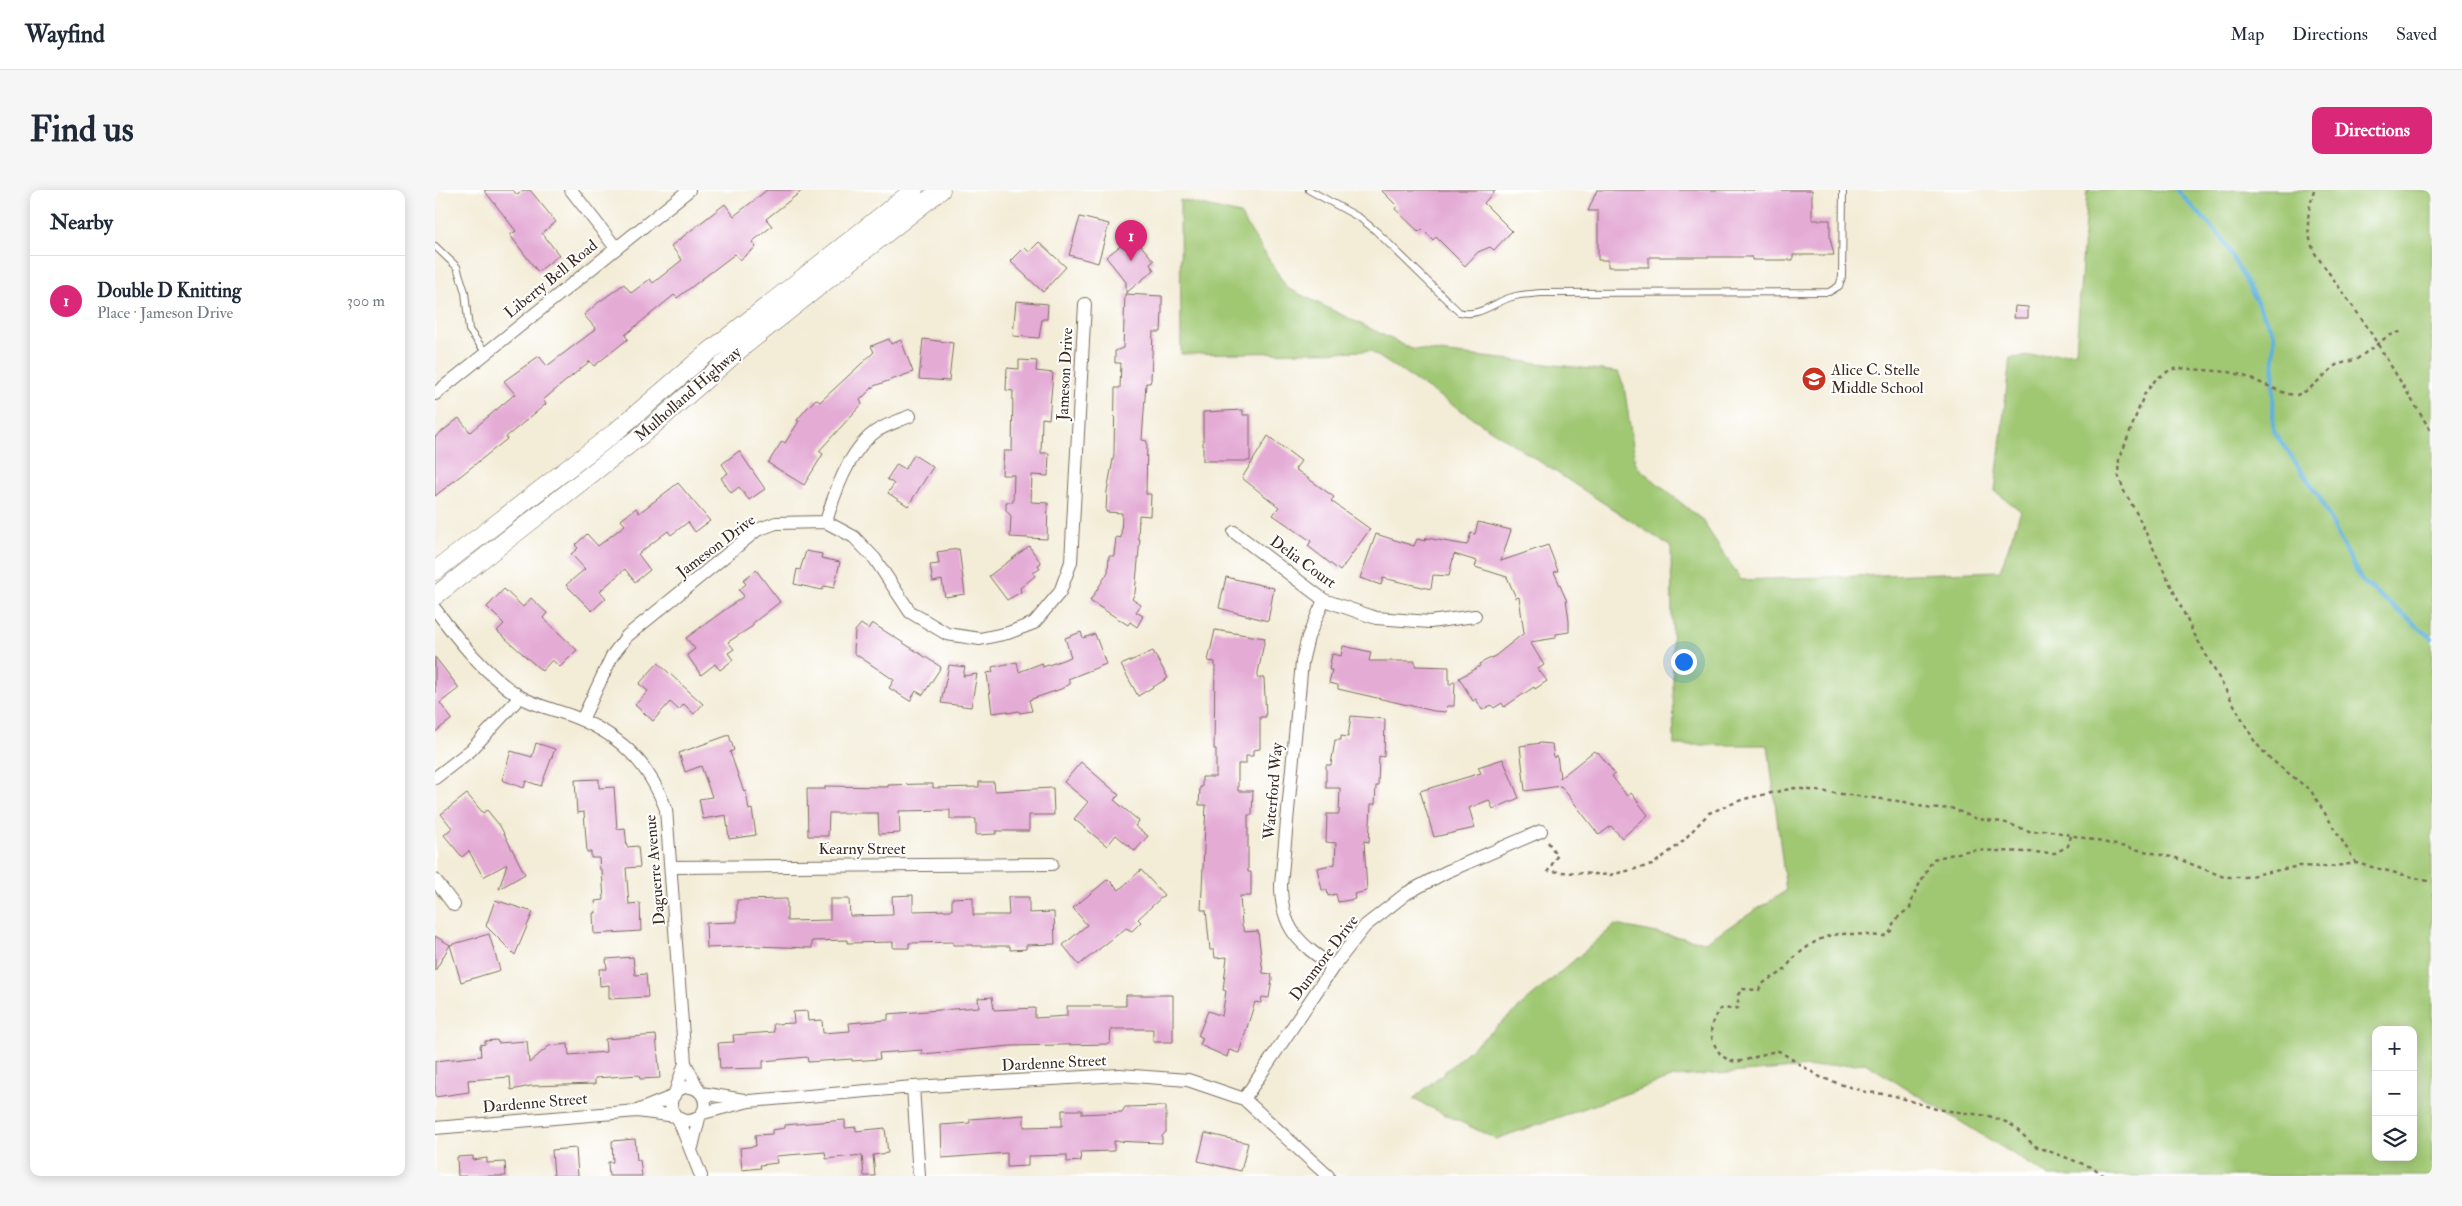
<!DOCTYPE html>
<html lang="en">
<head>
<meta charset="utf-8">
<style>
	body { margin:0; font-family:"IM FELL Double Pica",serif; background:#f6f6f7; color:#1f2937 }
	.controls { position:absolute; right:15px; bottom:15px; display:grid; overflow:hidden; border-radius:10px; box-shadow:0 2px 12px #0003 }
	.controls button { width:45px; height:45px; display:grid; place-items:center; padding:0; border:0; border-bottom:1px solid #e0e1e3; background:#fff; color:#1f2937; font:25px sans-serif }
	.you { position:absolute; left:1248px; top:471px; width:18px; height:18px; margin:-12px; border:4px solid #fff; border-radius:50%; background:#1a73e8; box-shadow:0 0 0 8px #1a73e833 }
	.badge { display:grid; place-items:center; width:32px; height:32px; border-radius:50%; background:#db2777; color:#fff; font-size:16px; font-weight:700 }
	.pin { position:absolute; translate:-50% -41px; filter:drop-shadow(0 1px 2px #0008) }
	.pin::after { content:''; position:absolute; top:26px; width:18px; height:15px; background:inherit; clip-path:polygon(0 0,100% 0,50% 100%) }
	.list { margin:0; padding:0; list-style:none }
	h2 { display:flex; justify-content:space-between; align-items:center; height:65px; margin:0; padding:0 20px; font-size:21px }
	h2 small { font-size:16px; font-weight:400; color:#747a83 }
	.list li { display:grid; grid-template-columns:32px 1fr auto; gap:15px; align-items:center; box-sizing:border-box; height:90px; padding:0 20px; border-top:1px solid #e0e1e3 }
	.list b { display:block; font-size:19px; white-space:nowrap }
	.list p { margin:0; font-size:16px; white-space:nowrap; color:#747a83 }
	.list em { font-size:16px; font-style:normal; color:#747a83 }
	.icon { flex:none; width:28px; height:28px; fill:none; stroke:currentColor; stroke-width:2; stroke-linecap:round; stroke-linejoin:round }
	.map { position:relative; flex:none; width:1997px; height:986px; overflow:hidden; border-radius:10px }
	header { display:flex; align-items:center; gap:30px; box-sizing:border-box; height:70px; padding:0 25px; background:#fff; border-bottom:1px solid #e0e1e3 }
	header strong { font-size:24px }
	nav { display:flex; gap:28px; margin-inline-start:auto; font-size:18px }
	.intro { display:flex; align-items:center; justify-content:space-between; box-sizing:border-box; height:120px; padding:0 30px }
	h1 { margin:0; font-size:35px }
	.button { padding:12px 22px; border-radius:10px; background:#db2777; color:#fff; font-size:18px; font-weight:700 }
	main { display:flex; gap:30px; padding:0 30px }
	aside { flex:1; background:#fff; border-radius:10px; box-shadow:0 2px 12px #0003 }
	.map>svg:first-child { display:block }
</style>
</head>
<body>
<header>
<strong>Wayfind</strong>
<nav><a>Map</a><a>Directions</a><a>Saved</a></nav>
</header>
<div class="intro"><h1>Find us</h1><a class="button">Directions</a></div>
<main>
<aside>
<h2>Nearby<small></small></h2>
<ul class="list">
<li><span class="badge">1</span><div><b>Double D Knitting</b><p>Place · Jameson Drive</p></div><em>300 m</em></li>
</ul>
</aside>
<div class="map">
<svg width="1997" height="986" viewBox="0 0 1997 986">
	<rect width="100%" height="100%" fill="#fff"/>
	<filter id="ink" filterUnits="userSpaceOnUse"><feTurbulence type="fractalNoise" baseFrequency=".02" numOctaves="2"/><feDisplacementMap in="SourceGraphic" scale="10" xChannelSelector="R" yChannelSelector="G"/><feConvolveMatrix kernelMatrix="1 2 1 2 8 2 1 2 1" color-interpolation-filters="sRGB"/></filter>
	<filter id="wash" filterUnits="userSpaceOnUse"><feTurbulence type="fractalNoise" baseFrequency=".0096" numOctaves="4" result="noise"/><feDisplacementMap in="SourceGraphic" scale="20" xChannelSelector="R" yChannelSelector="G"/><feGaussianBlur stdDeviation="1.12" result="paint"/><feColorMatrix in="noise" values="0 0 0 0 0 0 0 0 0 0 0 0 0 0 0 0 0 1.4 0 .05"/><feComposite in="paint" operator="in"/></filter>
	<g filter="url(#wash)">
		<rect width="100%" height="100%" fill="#f3ecd7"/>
		<path fill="#a0c873" stroke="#6e7948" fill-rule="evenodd" d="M1652,0H1997V986H1614L1430,873L1239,887L1061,949L978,909L1180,735L1270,752L1351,701L1333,555H1239L1236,357L935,161L746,164L745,10L805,24L852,98L977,159L1183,182L1189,196L1201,276L1267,330L1306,390L1565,381L1586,321L1560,301L1575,168L1641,162ZM1941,840H1978V967H1941Z"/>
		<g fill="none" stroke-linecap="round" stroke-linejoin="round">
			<path stroke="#5fb2db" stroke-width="4.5" d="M1742,0L1787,48L1839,144L1838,240L1883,305L1926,390L1997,448"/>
		</g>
		<g id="blocks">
			<path fill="#e4abd5" d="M49,0H78L82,5L89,0H95L121,32L107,43L124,65L103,82L75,45L81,41Z
				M332,0H368L331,29L337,36L317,52L321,57L305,70L300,64L242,108L239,105L190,145L193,149L159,176L155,171L108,210L111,214L71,247L72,249L0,306V247L24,228L35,242L80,204L69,191L104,166L112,176L161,139L149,125L164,112L189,94L196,103L215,89L218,93L247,70L236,56L290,14L299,26Z
				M946,0H1061L1049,13L1077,41L1059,60L1055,57L1043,62L1030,76L1001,47L998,50L987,39L984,42L960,19L962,16Z
				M1162,0H1377V30H1395V48L1399,65H1358V70H1317V67H1214V77H1173V70H1163V21H1153Z
				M645,27L674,34L663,73L634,65Z
				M698,46L719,71L715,74L719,80L691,103V92L671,67Z
				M604,52L631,77L608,102L575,71L589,57L594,62Z
				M690,104L727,106V121L726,142H718L716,190L715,193H711L707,250L712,251L711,304H716L715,326L704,325L703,349H705L700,403L697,409L706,415L701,422L708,426L702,437L695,432L693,435L655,411L673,382L674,366H679L681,347L686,348L687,323L671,322L672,301L679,264L680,198H685L686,173H680V161L688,158Z
				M581,111L613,114L612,129H607L604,148L578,146Z
				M1580,116L1593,117V128H1579Z
				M454,149L456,154L466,150L478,182L439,196L425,210L427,214L384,261L388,264L369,295L333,273L347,251L350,253L364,231L362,230L372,218L381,209L385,212L439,162L436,156Z
				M488,149L518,153L514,191L484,189Z
				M584,170L602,171L601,181L618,183L614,229L607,228L606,263H614L613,286L597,285L596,312L613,313L612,349L575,347L576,326L571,320V312H578L579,285H567L569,261H577L578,201L571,200L572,178L584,179Z
				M808,220V225H815V271H768V222Z
				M833,246L866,271L860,279L899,307L896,311L935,339L905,381L873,356L876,351L838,325L844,317L807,288Z
				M304,261L330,299L314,310L304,297L296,303L286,288L293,283L287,274Z
				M479,265L498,277L473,316L453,303L459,294L452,289L462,274L470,279Z
				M243,293L275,331L260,342L253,332L236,345L233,341L203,364L215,380L200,392L190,379L165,401L171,408L157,421L131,395L150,379L136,364L143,358L140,355L152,344L163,356L190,335L186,330L201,318L204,323Z
				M1043,332L1076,340L1066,371L1113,355L1123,381L1119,382L1131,409L1134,431V442L1121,444V448L1095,452L1109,475L1103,479L1112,491L1100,499L1099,497L1069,517L1067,513L1059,518L1056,515L1047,520L1041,509L1038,511L1024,488L1045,476L1044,474L1060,466L1089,443L1084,407L1081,408L1072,387L1040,377L1042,371L1019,364L1014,386L998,385L996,399L948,388L946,395L925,388L941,344L979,356L982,349L990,351L991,348L1032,355L1036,343L1040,344Z
				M594,356L606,373L603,375L605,379L598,383L600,386L585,398L586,402L572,410L554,386Z
				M524,359L530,404L510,407L507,390L498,392L495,375L504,374L502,362Z
				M371,361L387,364L386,368L405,372L399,398L389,396L387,400L359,394L362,379L365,380Z
				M321,380L345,412L318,433V436L293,452L299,459L293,463L298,470L285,480L280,474L266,485L252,465L260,459L251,448L309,406L304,400L311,394L308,390Z
				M791,387L839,398L833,431L784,418Z
				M69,399L88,417L96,408L112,423L108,428L142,460L125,477L117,470L107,481L62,441L69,434L52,417Z
				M437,433L506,477L488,505L481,501L475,511L454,498L459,490L419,463L420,441L426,434L433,439Z
				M780,440L830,448L822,488H829L831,527H825V559L818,560V566H811V574H803V601H818L817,625H813V682H816V706H805L807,735L810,742L823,741L828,783L836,784L837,789L834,808L827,807L826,813L820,812L804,863L794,860L792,867L765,855L768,848L763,846L773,821L787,826L791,801L788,800L792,767L780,768L779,760H775L771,720H766L771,615H764L765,597H767V587H781V559H779L780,472L773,471Z
				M646,442L648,448L660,444L671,474L633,489L635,494L626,499L594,510L597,521L585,523L584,521L573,523V521L557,523L552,483L558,482L557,477L582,472L584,482L607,473L608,477L636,467L630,448Z
				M908,456L936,462L934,471H980V476L1014,477V495L1020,491L1019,516H1012L1011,522L999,521L903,499V495L894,493L897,480H894L897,464L906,466Z
				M718,461L733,488L703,506L686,475Z
				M0,467L24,498L5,513L17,529L0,542Z
				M223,473L268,514L259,524L249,514L244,520L235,512L218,531L200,515L213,501L204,494Z
				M514,475L530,477L528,486L542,484L536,517L506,513Z
				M916,526L950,529L949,567L944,566L943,596H941L940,614H936L934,652L929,651L932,701L919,704L920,709L903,712L901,704L893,706L892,700H887L882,678L900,674L901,653L891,652L892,624H904L905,598H891V575H896L900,550H906V546L913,547Z
				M294,545L299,560L295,562L309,602L311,601L314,620L317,619L321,645L294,649L291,625L268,629L264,609L277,607L266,576L250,582L244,563Z
				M101,553L120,559L106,596L91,591L89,598L67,590L76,561L97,567Z
				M1106,553L1117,554L1119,568L1122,565L1125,588L1159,561L1161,563L1163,562L1180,584L1177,586L1192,606L1196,603L1213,625L1187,648L1176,636L1164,645L1126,596L1090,601L1085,556Z
				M1068,569L1084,608L1058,619L1054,610L1034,618L1040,638L999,647L985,601L1046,583L1043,577Z
				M646,572L684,605L679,610L704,631L700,636L713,646L700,661L681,645L672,656L639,629L653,612L629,592Z
				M164,589V598L179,597L182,639L190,638L192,657L203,656L205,677L191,678L194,714L205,713L206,741L159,744L158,723H161L160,711L169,710L167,680H165L164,668H156V662H152L149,622L142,623L140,590Z
				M544,592H559L560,601L618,598L619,625H594V641H561V644L541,645V629H515V620L464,621L465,643L444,644L443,623H394L393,646H373L372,599H390V596L453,597V595L488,594H498V598L544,597Z
				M32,604L48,623L52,620L65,636L90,684L64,699L72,674L48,687L34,661L27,667L9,645L17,638L6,624Z
				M706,680L729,705L703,729L706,732L697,741L691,738L644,775L628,755L652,735L638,718L673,689L684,700Z
				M478,705V721L517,720V708L538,707V725H574L573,707H594V723L619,722L620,754L591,755V759L575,760V756H537V755H518V752L474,753V758H458V752L412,753V750L377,751V758L320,756L272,758L271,733L302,732V710L352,709V731L395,730V709H414L415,726L458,725L457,706Z
				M60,710L98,722L80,765L51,736Z
				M54,744L65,780L26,792L15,755Z
				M0,746L15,755L0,781Z
				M198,767L200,785L211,784L213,807L174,809V795L165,796L164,779H172L171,769Z
				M691,805H738V852H718V839H676L675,854L576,856L487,864V860L444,863L445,869L417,871V869L373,872L372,867L328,871V878L285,879L283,853L299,852L298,845L339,842L338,834L359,833L358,822L372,821L373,831L387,830L388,843L415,841L414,833L453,830V824L544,817L543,808L557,807L559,820L600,818V828L632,826V816H691Z
				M221,845L225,888L205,889L204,885L160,888V894L96,896L76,900L75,887L33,890L34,902L0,907V871L46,866L45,855L50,854V851L62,850L63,853L92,851L94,873L114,856L133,854L134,865L171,862L170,849Z
				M731,916V942L727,946V953L679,951V961L645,962L646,971L632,972V965L593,966V976L572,977V963L507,968L506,935L535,933V929L589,925V937L627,936V920H647V924L687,922L690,917Z
				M410,930V938L421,937V941L450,938L453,963L438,965L440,986H429L427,965L391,969L390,962L341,966L342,973L325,975L326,978L307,980L305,958L321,956L320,945L337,944V940L350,938V935Z
				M770,943L813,953L806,981L763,971Z
				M200,949L202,970H205L207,986H174L173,972H178L177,951Z
				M141,958L143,986H119L117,960Z
				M38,966V970L52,968V973L70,972L71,986H23L22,967Z"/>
		</g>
	</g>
	<g filter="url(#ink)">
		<use href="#blocks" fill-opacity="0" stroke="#7b6e5f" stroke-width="1"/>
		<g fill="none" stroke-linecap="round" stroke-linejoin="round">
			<defs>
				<path id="service" d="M874,0L925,28L941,41L1024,122C1044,128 1059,112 1077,107C1086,104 1097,104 1106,103L1394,102L1404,96L1407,87L1408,0
					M0,56L22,77L30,102L34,140L51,163"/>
				<path id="minor" d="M136,0L181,58
					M0,204L254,0
					M391,332C399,304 414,260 440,242C450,235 464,231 475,226
					M799,342L889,410L941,428L995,432L1040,426
					M889,410L873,447L867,472L846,695C846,739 864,753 898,777
					M0,419C24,451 50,484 84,506C98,515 118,519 134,525C183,543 212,570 231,619L250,873L240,903
					M147,530L177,466L192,446L322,340L341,333L391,332L419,347L440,369L475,422L512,444L545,449L573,443L599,433L625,402L636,372L650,114
					M0,588L36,560L85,507
					M237,677L617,674
					M0,690L19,715
					M250,873L264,901
					M478,897L484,986
					M236 914a17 17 0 1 1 34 0a17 17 0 1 1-34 0Z
					M266,903L309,910
					M809,909L898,777L930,736L972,703L1011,682L1106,641
					M202,921L239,906
					M268,923L314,911L478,897L685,885L753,890L809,909L893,986
					M243,928L266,986
					M0,938L202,921L241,926
					M257,957L264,928"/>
				<path id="secondary" d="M0,381L179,243L270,165L479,0
					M0,406L214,239L310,155L506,0"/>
			</defs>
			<use href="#service" stroke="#7b6e5f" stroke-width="8"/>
			<use href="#minor" stroke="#7b6e5f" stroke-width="14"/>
			<use href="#secondary" stroke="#7b6e5f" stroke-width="19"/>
			<path stroke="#7b6e5f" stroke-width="2.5" stroke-dasharray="4 4" stroke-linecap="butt" d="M1879,0C1872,25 1870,37 1879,62L1931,135L1997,243
				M1636,646L1633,656L1620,663L1536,660L1498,669L1479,704L1475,718C1467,724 1457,730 1456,741L1449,746C1406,744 1394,737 1360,767C1355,771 1352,778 1347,782C1339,788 1327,790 1324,800L1307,799L1303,805V818L1285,819C1277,830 1274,838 1278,851C1293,889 1320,862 1344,861L1385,887L1408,895L1431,902L1457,905L1501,919L1554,926L1571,932L1578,936L1600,956L1659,978L1669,986H1673
				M1113,652L1122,666L1113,681L1175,685L1217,675L1246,653L1274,623L1309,609L1359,598L1470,612L1496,619L1516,618L1542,629L1568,632L1597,642L1612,640L1741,668L1789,687H1810L1864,676L1894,677L1921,673L1997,692
				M1921,673L1876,601L1833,567L1820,552L1757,440L1702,324L1689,301L1683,284L1684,270L1709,205L1721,189L1735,180L1743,178L1794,182L1807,185L1852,204L1862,205L1873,200L1901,175L1922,169L1953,146L1968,141"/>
			<use href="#service" stroke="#fff" stroke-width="6"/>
			<use href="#minor" stroke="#fff" stroke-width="12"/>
			<use href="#secondary" stroke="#fff" stroke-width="18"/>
		</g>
	</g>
	<defs>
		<symbol id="school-disc" viewBox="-11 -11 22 22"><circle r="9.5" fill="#c8321e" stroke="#fff"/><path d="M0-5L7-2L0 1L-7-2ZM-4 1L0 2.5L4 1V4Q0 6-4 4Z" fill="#fff"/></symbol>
	</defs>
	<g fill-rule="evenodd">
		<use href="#school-disc" x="1365" y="175" width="28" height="28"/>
	</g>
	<g text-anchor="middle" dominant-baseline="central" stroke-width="4" stroke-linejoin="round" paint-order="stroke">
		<g font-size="16" fill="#3b2a1e" stroke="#fff">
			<text transform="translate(116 89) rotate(-39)">Liberty Bell Road</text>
			<text transform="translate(630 184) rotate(-87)">Jameson Drive</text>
			<text transform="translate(253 204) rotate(-41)">Mulholland Highway</text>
			<text transform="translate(281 356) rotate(-37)">Jameson Drive</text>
			<text transform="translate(868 372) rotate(36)">Delia Court</text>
			<text transform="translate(838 601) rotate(-85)">Waterford Way</text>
			<text x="427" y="659">Kearny Street</text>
			<text transform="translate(220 680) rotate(-95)">Daguerre Avenue</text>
			<text transform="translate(889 768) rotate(-53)">Dunmore Drive</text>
			<text transform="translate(619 873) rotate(-3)">Dardenne Street</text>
			<text transform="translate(100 913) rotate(-5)">Dardenne Street</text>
		</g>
		<g font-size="16" fill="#3b2a1e" stroke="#fff" text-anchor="start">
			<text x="1396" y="180">Alice C. Stelle<tspan x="1396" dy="18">Middle School</tspan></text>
		</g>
	</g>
</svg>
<div class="controls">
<button>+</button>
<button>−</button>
<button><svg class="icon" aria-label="layers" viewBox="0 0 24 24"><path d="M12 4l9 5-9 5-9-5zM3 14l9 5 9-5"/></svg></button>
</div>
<div class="you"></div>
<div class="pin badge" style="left:696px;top:71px">1</div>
</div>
</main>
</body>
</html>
